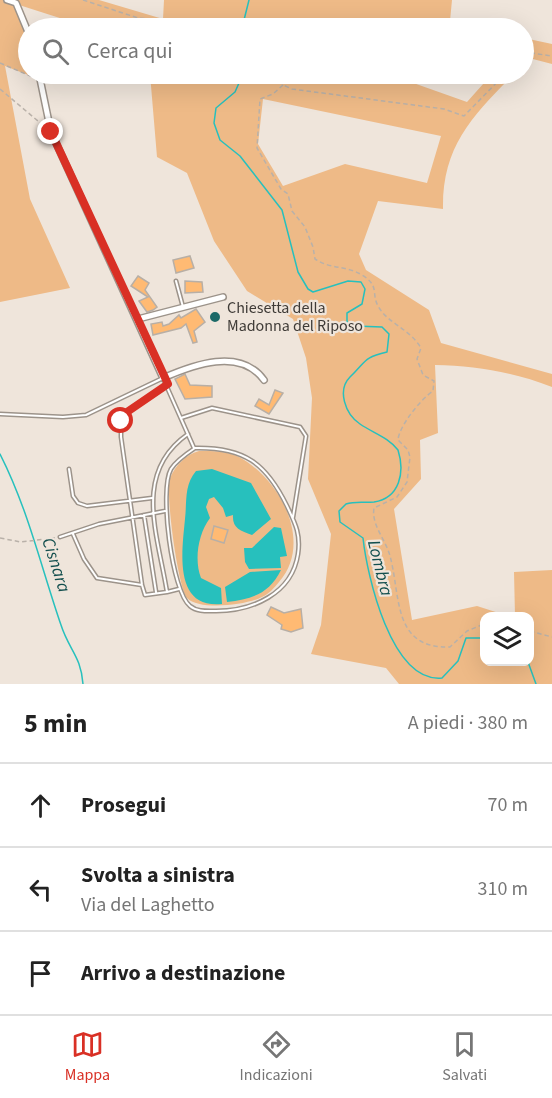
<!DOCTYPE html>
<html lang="it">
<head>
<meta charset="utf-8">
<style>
	body { margin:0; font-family:"Source Sans 3",sans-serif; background:#f2f2f2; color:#222 }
	.controls { position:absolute; right:18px; bottom:18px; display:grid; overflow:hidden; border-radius:12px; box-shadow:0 6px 24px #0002 }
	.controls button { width:54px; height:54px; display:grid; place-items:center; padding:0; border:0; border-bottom:2px solid #e0e0e0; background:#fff; color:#222; font:30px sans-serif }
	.stop { position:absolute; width:18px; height:18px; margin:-14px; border:4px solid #d93025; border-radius:50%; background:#fff }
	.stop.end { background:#d93025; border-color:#fff; box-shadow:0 2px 6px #0008 }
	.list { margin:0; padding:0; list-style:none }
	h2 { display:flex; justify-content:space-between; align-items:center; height:78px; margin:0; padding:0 24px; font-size:26px }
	h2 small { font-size:20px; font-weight:400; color:#767676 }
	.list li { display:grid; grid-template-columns:39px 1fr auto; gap:18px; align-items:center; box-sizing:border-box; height:84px; padding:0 24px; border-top:2px solid #e0e0e0 }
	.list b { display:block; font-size:22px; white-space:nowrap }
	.list p { margin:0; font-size:20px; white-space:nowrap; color:#767676 }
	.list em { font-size:20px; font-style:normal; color:#767676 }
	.icon { flex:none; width:33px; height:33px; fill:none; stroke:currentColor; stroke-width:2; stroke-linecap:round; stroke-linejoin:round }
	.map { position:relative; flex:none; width:552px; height:684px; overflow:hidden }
	.search { position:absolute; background:#fff; box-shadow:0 6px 24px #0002; left:18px; right:18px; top:18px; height:66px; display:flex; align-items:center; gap:15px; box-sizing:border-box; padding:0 21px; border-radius:33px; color:#767676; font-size:22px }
	.sheet { height:330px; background:#fff }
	nav { display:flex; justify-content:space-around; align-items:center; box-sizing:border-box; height:84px; border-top:2px solid #e0e0e0; background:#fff; font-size:16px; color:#767676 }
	nav a { display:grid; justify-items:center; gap:3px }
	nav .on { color:#d93025 }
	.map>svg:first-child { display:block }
</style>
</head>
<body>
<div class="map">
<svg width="552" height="684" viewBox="0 0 552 684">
	<rect width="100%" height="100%" fill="#efe5db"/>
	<path fill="#eeba87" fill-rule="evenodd" d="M0,0H99L163,19L164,0H452L450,21L482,28H91L16,4L28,32V74H39L41,80L5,66L30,199L70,288L0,302Z
		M524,38L552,44V64L529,58L524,64Z
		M150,74H388L467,102L492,74H514C472,116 442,147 443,209L378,201L359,254L366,270L429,310L441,343L552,374V387C514,372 476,366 435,365L438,433L420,440L421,479L394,509L412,620L477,606L508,616H484V662H530V616H515L514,572L552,570V684H399L386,668L311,654L321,625L331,534L308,479L312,398L306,358L293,319L247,291L214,241L187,173L157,157ZM263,99L441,136L427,183L345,164L283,186L258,144Z
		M199,451C213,451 226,451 239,457C280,479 314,542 279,582C274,588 269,594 262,597C248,605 199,611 187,598C178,588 165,492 170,478C176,465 185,455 199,451Z"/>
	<path fill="#27c0bd" d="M212,469L251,483L271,519L252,535C240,531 232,528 233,515L226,517L223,508L214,497L209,499L206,507L210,518C198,534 194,560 201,578L221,588L222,604C173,609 182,551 185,519C187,502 184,485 196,471Z
		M274,527L281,528L287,556L280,557L281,568L249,569L245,562L244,548H252Z
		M281,570C269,594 252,599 227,602L225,587L250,572Z"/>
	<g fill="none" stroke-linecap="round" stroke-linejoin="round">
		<path stroke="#27c0bd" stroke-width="1.5" d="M242,28L249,0
			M243,74L235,92L216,108L214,123L220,140L240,156L282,210L298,272L308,289L313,292L348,281L361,282L365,289L362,304L347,313V322L355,326L382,327L389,334L387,352C362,358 367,361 350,377C337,390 345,414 360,424C373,433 388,437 398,450C405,472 400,498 374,502C364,503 355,501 346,504L339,511L340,522L363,538C367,575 391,683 442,678L458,661L466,638H484
			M0,454C28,509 41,567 61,625C69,650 81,656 83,684
			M528,662L536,684"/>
	</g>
	<path fill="#ffba73" stroke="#b8afa6" stroke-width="1.5" d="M190,256L194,268L176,273L173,260Z
		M138,276L149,283L145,290L157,307L153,310L147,312L139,301L148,297L131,286Z
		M185,281L202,282L203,292L185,293Z
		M196,309L205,322L194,331L197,342L193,343L186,324L181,328L153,335L151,324L162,322L163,326L169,324L179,315L181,318Z
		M185,374L190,385L212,386V397L185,399L175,379Z
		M275,390L283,393L269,414L255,406L259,399L269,405Z
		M214,526L228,530L224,543L211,539Z
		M271,607L284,613L301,609L303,628L291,632L281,629L282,625L267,615Z"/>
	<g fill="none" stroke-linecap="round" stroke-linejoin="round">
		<defs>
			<path id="lane" d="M176,281L183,307
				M0,414L63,417L86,415L163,378L194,448
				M181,418L212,408L300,427L306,436L293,517
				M195,448C244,447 266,463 287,506C295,523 301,534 298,554C292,594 252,611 216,611C207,611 197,612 190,606C172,592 159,490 171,469C176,461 186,454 195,448Z
				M69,469L73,496L78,503L87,506L152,498
				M144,515L156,592
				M73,534L84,559L97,578L142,585
				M60,537L99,524L165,511
				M179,589L167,592C158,535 132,473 188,434
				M167,592L145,595L142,585L121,437V421L127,412L168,384"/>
			<path id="street" d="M7,0L16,3L28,32
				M39,74L51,132L163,378C193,365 240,347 264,380
				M138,319L223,297"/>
		</defs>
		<use href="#lane" stroke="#9c938a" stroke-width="5"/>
		<use href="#street" stroke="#9c938a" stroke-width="8"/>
		<path stroke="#b9b1a9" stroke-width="1.5" stroke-dasharray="4.5 3" stroke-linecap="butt" d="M83,0L138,18L198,22L212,28
			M524,57L531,53L552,56
			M0,63L35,78
			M276,74L283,85L292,89L444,109L464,116L505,74
			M283,85L273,94L260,99L257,148L281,189L288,194L292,211L305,227L313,247L315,259C332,270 346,265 362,275C380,286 371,293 378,306C388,324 409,328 421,348L417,359L423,375L434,381L433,391C421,399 399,426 398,440L408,450L410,457L407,482L397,497L374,508C371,525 386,540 390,556C401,596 392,649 450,647L467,631L484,624
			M0,89L45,127
			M0,538L21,542L55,538
			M530,631L552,637"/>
		<use href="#lane" stroke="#fff" stroke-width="2"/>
		<use href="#street" stroke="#fff" stroke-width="5"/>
	</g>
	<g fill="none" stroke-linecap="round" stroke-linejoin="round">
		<path stroke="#d93025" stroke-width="8" d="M51,132L168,384L127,412L121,421"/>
	</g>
	<circle fill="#1c6967" stroke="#efe5db" stroke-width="2" cx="215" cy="317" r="6"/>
	<g text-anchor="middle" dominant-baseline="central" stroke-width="4.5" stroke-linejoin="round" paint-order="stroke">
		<g font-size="16" fill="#3f3b37" stroke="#efe5db" text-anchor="start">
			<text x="227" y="308">Chiesetta della<tspan x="227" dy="18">Madonna del Riposo</tspan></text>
		</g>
		<g font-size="18" font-style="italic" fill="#134f4e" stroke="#efe5db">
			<text transform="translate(56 565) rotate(72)">Cisnara</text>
			<text transform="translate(380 568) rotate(76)">Lombra</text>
		</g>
	</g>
</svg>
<div class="controls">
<button><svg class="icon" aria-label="layers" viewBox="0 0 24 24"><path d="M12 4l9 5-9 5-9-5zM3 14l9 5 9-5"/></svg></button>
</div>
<div class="stop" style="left:121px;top:421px"></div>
<div class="stop end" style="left:51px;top:132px"></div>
<div class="search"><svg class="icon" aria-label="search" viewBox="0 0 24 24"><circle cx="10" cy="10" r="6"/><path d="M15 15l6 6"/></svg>Cerca qui</div>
</div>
<section class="sheet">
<h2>5 min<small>A piedi · 380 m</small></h2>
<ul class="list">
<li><svg class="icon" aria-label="ahead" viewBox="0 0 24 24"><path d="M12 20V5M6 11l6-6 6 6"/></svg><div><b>Prosegui</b></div><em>70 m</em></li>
<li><svg class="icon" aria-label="left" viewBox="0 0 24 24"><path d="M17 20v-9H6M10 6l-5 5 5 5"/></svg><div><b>Svolta a sinistra</b><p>Via del Laghetto</p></div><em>310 m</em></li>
<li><svg class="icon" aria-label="arrive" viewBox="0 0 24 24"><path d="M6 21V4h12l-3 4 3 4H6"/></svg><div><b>Arrivo a destinazione</b></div></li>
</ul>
</section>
<nav>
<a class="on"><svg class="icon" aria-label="map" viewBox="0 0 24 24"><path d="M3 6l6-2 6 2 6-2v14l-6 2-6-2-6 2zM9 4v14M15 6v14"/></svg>Mappa</a>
<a><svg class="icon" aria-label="directions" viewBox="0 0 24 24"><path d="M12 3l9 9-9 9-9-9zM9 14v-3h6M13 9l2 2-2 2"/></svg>Indicazioni</a>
<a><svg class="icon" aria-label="saved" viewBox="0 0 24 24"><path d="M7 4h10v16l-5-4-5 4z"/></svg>Salvati</a>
</nav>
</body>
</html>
